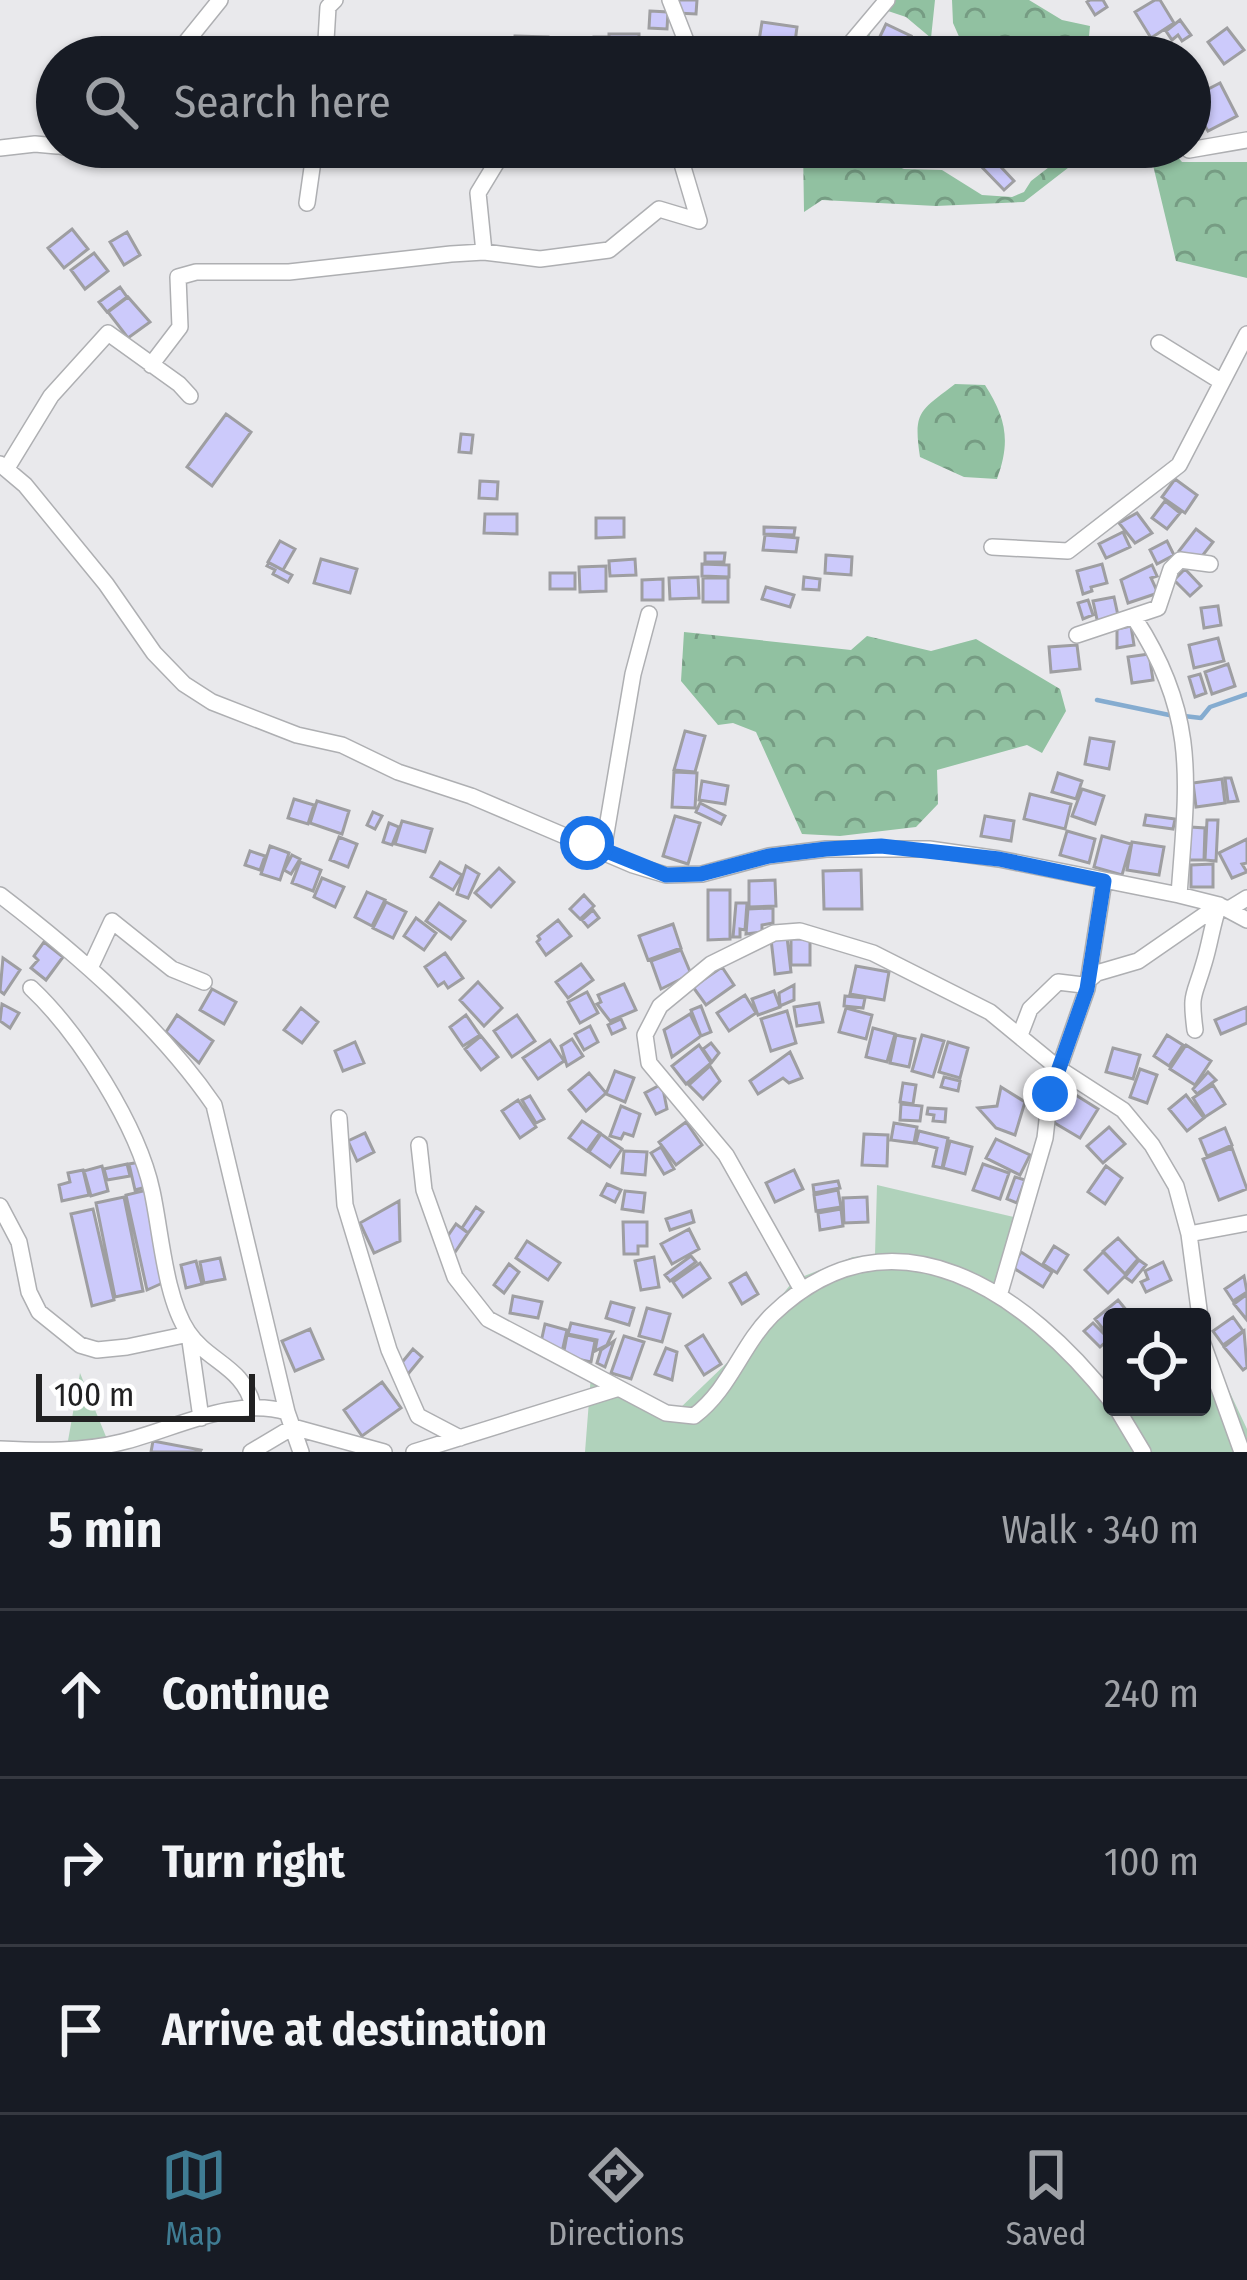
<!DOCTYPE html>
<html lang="en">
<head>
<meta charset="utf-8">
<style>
	body { margin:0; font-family:"Fira Sans Condensed",sans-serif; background:#20242c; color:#f1f3f6 }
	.controls { position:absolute; right:36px; bottom:36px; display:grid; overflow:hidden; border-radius:12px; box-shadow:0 3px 9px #0004 }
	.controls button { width:108px; height:108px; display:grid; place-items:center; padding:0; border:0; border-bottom:3px solid #363941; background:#171b24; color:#f1f3f6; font:60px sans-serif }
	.scale { position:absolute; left:36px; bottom:30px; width:219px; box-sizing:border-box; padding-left:12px; border:6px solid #212122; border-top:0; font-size:33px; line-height:42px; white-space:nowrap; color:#212122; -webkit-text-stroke:9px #fff; paint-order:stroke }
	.stop { position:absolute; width:36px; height:36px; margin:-27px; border:9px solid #1a73e8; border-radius:50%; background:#fff }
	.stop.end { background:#1a73e8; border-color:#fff; box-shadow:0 3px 12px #0008 }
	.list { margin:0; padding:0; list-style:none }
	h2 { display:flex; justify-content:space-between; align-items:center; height:156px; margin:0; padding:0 48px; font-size:51px }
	h2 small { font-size:39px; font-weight:400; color:#9ea1a6 }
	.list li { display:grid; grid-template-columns:78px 1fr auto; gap:36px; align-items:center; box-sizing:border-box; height:168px; padding:0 48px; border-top:3px solid #363941 }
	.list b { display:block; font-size:45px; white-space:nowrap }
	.list em { font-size:39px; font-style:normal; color:#9ea1a6 }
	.icon { flex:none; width:66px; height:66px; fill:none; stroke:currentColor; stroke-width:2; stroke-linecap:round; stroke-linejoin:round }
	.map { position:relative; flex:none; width:1247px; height:1452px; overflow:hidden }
	.search { position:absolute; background:#171b24; box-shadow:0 3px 9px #0004; left:36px; right:36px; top:36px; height:132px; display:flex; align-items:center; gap:30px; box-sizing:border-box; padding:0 42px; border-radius:66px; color:#9ea1a6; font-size:45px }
	.sheet { height:660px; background:#171b24 }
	nav { display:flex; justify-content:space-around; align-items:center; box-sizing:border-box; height:168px; border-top:3px solid #363941; background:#171b24; font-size:33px; color:#9ea1a6 }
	nav a { display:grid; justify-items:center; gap:6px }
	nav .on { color:#3f7c93 }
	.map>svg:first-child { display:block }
</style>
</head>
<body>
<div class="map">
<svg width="1247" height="1452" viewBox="0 0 1247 1452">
	<defs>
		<pattern id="forest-crowns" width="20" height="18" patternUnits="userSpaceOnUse" patternTransform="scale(3)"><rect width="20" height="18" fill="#91c1a1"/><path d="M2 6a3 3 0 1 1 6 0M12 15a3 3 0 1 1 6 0" fill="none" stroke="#769c83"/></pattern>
	</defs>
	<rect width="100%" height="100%" fill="#e9e9ec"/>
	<path fill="#b0d2bb" d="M877,1185L1026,1220L997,1292L1052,1334L1122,1418L1142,1407H1202V1371L1216,1363L1247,1429V1452H585L591,1375L677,1411L733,1357L794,1280L853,1257L875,1255Z
		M80,1373L109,1444L114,1452H66Z"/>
	<path fill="url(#forest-crowns)" d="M892,0H935L931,38L906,17L888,11L873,26L862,57H848Z
		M952,0H1029L1062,20L1090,26L1087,57H968L953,23Z
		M803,147H852L904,169L942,170L982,195L1012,197L1024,192L1031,181L1075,147H1095L1024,202L936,206L822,200L804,212Z
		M1103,147H1169L1182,162H1247V278L1176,261L1152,161Z
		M955,384L985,385C1006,418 1011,441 997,479L964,477L920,457C913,411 920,411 955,384Z
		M684,632L851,650L867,636L931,651L976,639L1060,689L1066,711L1042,753L1027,745L937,770L938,804L916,827L840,836L802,834L756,732L733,723L718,725L681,681Z"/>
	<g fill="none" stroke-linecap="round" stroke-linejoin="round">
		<path stroke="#85acd0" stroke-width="4.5" d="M1097,700L1174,716
			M1184,716L1201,718L1210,707L1247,694"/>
	</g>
	<path fill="#cccafb" stroke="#9e9ea1" stroke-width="3" d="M678,0H697L696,14L677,13Z
		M1090,0H1103L1107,7L1095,15L1087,2Z
		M1155,0H1160L1174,23L1151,38L1135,12Z
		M650,11L668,12L667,29L649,28Z
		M1180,20L1191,35L1182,41L1178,35L1172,40L1166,31Z
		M762,22L797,27L794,50L759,41Z
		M886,24L911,36L900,57L872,53Z
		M1227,28L1244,50L1224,64L1208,42Z
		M609,34H639V57H609Z
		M515,36L548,37L547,57H514Z
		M594,37H607V57H594Z
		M917,40L931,47L926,57H909Z
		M1220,83L1237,116L1208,131L1200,118L1205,115V106L1197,105L1193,97Z
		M986,151L1014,181L1004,190L976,161Z
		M72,229L88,249L64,268L48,248Z
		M127,232L140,255L124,265L110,242Z
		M94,253L108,271L85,289L71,270Z
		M120,287L127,297L107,312L99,302Z
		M128,297L150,322L128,338L108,312Z
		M226,414L251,432L212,486L187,467Z
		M461,434L473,435L471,453L459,452Z
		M1175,479L1197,495L1185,513L1162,497Z
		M480,481L498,482L497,499L479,498Z
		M1165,501L1180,513L1167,529L1152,518Z
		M1137,513L1152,533L1135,543L1119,523Z
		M485,514H517V534L484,533Z
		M596,518H624V537L596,538Z
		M764,527L795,528L794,535L764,534Z
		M1196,529L1213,542L1196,564L1179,551Z
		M1123,532L1130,547L1106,558L1099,544Z
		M765,535L798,538L796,552L763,550Z
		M280,541L295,549L283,570L268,562Z
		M1167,541L1174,555L1157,564L1150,550Z
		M705,553H725L724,562H705Z
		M826,555L852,557L851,575L825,573Z
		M321,559L357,569L350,593L314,583Z
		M635,559L636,575L610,576L609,561Z
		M269,563L292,575L288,582L273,574L275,570L267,566Z
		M702,564L729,565V577L702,576Z
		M1102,564L1107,583L1091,587L1092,591L1083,594L1077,571Z
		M1152,565L1157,576L1151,578L1158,593L1128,603L1121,580Z
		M606,566V591L580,592L579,567Z
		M1185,569L1201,586L1190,596L1174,580Z
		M550,573H575V589H550Z
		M698,577L699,598L670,599L669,578Z
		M804,577L820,579L819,590L803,589Z
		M703,578H728V602H703Z
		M663,579V600H642V580Z
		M766,587L794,595L790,607L762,599Z
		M1114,597L1119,620L1098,624L1093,601Z
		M1088,600L1093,615L1083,619L1078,603Z
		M1218,606L1221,625L1204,628L1201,608Z
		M1131,626L1134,645L1117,648V629Z
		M1218,638L1224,661L1194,668L1189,645Z
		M1077,645L1080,669L1051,672L1049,647Z
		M1149,654L1153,680L1132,683L1128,657Z
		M1228,664L1235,686L1212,694L1205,672Z
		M1200,674L1206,693L1195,697L1189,677Z
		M685,731L705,736L695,772L674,770Z
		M1090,738L1114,742L1109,769L1085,764Z
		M674,772L697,773L695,808L672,807Z
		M1058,773L1082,781L1076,799L1052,792Z
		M1225,778H1231L1238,801L1228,802Z
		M1222,779L1225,803L1196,807L1193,783Z
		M702,781L728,786L725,804L699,800Z
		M1082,789L1104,796L1095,824L1072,816Z
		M1030,794L1071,804L1065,829L1024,819Z
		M294,799L314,805L308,824L288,818Z
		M317,801L349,811L342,834L310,823Z
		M700,803L725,816L721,824L696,812Z
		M373,812L382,816L375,829L367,825Z
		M1146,815L1175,819L1173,829L1144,825Z
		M675,816L700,823L688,864L663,856Z
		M985,816L1014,821L1011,841L981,836Z
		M1207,820H1218L1216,861L1205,860Z
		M402,821L432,829L425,852L395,844Z
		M389,823L399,827L392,845L383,842Z
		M1190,827L1205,828L1204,860H1189Z
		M1067,831L1095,839L1089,863L1060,855Z
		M1102,836L1131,844L1122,875L1094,867Z
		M339,837L357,844L348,867L330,860Z
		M1247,839V863L1242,864L1247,872L1232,878L1219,853Z
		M1132,842L1164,847L1159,875L1127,870Z
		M270,846L289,853L280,880L261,874Z
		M250,851L265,856L260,870L245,865Z
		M292,855L300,859L291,874L284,870Z
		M300,862L321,870L313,891L292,883Z
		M440,862L462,875L453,890L431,877Z
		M1213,864V887H1191V865Z
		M466,866L479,874L468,898L457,894Z
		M499,868L514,882L491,907L475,893Z
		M861,870L862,909H824L823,871Z
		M322,878L344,887L335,907L314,897Z
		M775,880L776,906L749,907V881Z
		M708,890H730V939L708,940Z
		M367,892L385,900L372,926L355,917Z
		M584,895L594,906L580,919L570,909Z
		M386,902L406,912L393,938L373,928Z
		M439,903L465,921L451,939L426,921Z
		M736,903H747L745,930L740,929V937H733Z
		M773,908V923L762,925V932L746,934L748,909Z
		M593,910L599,918L588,927L582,920Z
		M416,918L436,933L424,950L404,936Z
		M558,920L571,936L546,955L537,942L540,939L538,936Z
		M673,924L681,948L648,960L639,936Z
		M787,937L791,972L775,974L771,939Z
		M791,939H810V965H791Z
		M44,942L63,957L46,980L31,968L38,960L34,956Z
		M681,950L691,974L661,989L651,961Z
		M445,953L463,978L448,988L444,982L438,986L425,967Z
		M3,958L20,970L4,994L0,991Z
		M581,964L593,980L568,998L556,982Z
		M856,966L889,972L884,1000L850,994Z
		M722,967L734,985L706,1005L693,987Z
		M478,982L502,1008L484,1026L460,1000Z
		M624,984L636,1010L610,1021L597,1004L601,1002L598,995Z
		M794,985V1000L780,1006L779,993Z
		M212,989L236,1002L224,1024L200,1010Z
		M774,991L780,1007L758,1015L752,999Z
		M587,992L598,1013L580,1023L568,1002Z
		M745,995L756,1013L729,1031L717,1013Z
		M845,996L865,998L863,1008L844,1006Z
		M819,1003L823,1022L797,1026L794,1007Z
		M2,1004L19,1013L10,1028L0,1021Z
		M701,1006L711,1032L701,1036L691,1010Z
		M1247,1007V1023L1221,1034L1215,1020Z
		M301,1008L318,1022L302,1043L284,1030Z
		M846,1008L872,1015L866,1039L839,1032Z
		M787,1011L796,1043L771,1051L761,1019Z
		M690,1014L701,1036L672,1057L664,1030Z
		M177,1015L213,1041L199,1063L166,1032Z
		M466,1015L480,1035L463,1046L450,1027Z
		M517,1015L535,1041L512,1057L494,1031Z
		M621,1019L625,1028L612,1034L608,1025Z
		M590,1026L598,1042L584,1050L575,1034Z
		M873,1028L895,1034L887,1062L866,1057Z
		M896,1035L915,1039L909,1067L890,1063Z
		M922,1035L944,1041L933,1077L912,1071Z
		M1167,1035L1183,1045L1169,1066L1154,1056Z
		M481,1036L498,1057L481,1070L465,1049Z
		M572,1039L583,1056L567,1066L561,1046Z
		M550,1040L564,1061L538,1079L523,1058Z
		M355,1042L364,1063L343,1071L335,1051Z
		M948,1042L968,1048L960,1078L939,1072Z
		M711,1043L719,1053L712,1062L703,1049Z
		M699,1045L711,1063L686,1084L672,1066Z
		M1186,1045L1211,1061L1195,1085L1170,1069Z
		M1113,1048L1140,1055L1133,1079L1106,1072Z
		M790,1052L802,1078L789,1083L783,1078L758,1094L750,1081Z
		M710,1066L720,1081L703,1099L689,1085Z
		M1140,1069L1157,1075L1147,1103L1130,1097Z
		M615,1071L634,1078L625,1102L606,1094Z
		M1208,1072L1216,1080L1197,1094L1193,1089Z
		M589,1073L606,1093L586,1111L569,1090Z
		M944,1077L960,1081L958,1091L941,1087Z
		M903,1083L916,1085L913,1104L900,1102Z
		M662,1084L667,1109L656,1114L645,1093Z
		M1213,1085L1225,1104L1205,1117L1193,1098Z
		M1001,1087L1025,1102L1015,1135L996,1128L978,1108L997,1106Z
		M1071,1092L1098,1109L1080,1138L1053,1122Z
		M1186,1095L1204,1118L1187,1131L1169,1109Z
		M530,1096L544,1119L536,1123L522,1100Z
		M518,1100L536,1127L520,1138L502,1111Z
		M901,1104L922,1106L920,1121L900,1120Z
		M621,1106L640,1114L633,1136L624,1133L621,1139L610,1136Z
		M928,1108L946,1109L945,1122L933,1121L934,1115L927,1114Z
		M582,1121L600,1133L587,1151L569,1138Z
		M686,1122L702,1145L676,1165L659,1142Z
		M894,1123L917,1127L914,1143L891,1140Z
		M1109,1127L1125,1144L1103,1163L1087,1146Z
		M1225,1128L1232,1145L1207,1156L1200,1139Z
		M919,1131L948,1138L942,1168L933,1166L937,1148L916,1143Z
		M365,1133L374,1152L357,1161L348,1141Z
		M601,1134L622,1149L610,1167L589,1152Z
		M864,1134L888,1135L887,1166L862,1165Z
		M996,1139L1030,1155L1020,1175L986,1158Z
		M950,1141L972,1147L965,1174L943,1168Z
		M661,1147L674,1169L664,1174L651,1153Z
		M1232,1148L1247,1189L1219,1200L1203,1159Z
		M624,1151L647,1152L645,1175L622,1173Z
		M140,1162L146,1187L135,1190L129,1164Z
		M127,1164L130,1176L107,1180L104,1169Z
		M983,1164L1009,1173L1000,1199L973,1190Z
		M102,1166L108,1191L91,1196L84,1171Z
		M1106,1166L1122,1178L1105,1204L1088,1192Z
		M83,1170L89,1195L62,1201L59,1185L70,1182L68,1173Z
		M794,1170L803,1189L775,1202L766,1183Z
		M1015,1177L1025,1180L1017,1203L1007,1199Z
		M838,1181L840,1188L814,1193L813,1185Z
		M607,1184L621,1190L615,1202L601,1195Z
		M147,1190L167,1281L147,1290L126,1195Z
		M838,1190L841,1207L816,1211L814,1195Z
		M625,1191L645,1193L643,1212L622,1209Z
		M124,1197L143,1291L115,1297L96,1203Z
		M867,1197L868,1222L844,1223L843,1198Z
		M399,1201L400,1241L374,1253L360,1223Z
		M476,1207L483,1212L468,1233L462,1228Z
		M93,1209L114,1300L92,1306L71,1214Z
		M841,1209L843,1226L820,1230L818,1213Z
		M691,1211L694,1222L670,1230L666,1219Z
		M623,1222H647V1246H638V1254H624Z
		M456,1224L468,1233L453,1255L441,1246Z
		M689,1229L699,1249L672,1264L661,1244Z
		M1118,1238L1138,1259L1125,1274L1103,1251Z
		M527,1241L560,1263L548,1280L516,1258Z
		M1054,1246L1068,1255L1057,1273L1043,1264Z
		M1021,1252L1052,1272L1043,1287L1012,1267Z
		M1103,1252L1126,1275L1108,1293L1085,1270Z
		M691,1256L696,1262L670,1281L665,1275Z
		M654,1257L659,1287L641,1290L635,1261Z
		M220,1258L225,1279L204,1283L200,1262Z
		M1139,1260L1146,1265L1132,1282L1125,1277Z
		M196,1261L202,1284L186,1288L181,1265Z
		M1163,1262L1171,1280L1146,1292L1141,1282L1148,1279L1145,1271Z
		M700,1263L710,1278L683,1297L673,1282Z
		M509,1264L519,1272L504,1293L494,1285Z
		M746,1273L758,1294L742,1304L730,1283Z
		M1244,1276L1247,1292L1233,1301L1225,1289Z
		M1247,1294V1320L1234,1304Z
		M513,1296L542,1302L538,1318L510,1313Z
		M1118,1300L1132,1317H1112V1340L1095,1319Z
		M611,1302L634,1308L629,1325L606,1318Z
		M647,1308L670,1314L662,1342L639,1336Z
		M1233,1317L1243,1331L1223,1345L1213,1331Z
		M571,1323L612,1332H613L607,1345L595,1351L597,1340L568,1334Z
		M1093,1323L1109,1339L1100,1347L1084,1331Z
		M545,1324L567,1330L561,1356L539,1351Z
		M310,1329L323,1359L295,1371L282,1341Z
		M1244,1331L1247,1367L1243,1370L1224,1347Z
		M567,1335L595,1341L591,1362L563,1356Z
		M703,1335L721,1364L704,1375L686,1346Z
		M624,1336L644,1342L631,1379L611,1373Z
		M614,1341L605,1367L597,1363L601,1350Z
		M666,1348L677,1352L672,1380L655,1374Z
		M413,1349L422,1357L408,1374L399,1366Z
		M382,1382L401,1408L362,1436L344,1410Z
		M153,1441L201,1450L200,1452H151Z"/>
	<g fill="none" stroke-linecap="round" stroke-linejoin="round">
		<defs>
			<path id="street" d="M670,0L688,46L686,57
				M174,57L220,0
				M325,57L328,7L335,0
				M839,57L887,0
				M63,147H86
				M677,147L699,221
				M0,148L35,144L57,146
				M1189,150L1247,140
				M307,203L315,147
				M484,252L478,193L506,147
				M1159,343L1222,382
				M151,365L180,327L178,277L196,272H289L451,254L484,252L540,259L609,250L659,209L699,221
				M0,464L25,485L106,584L154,653L184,684L212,702L297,735L342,745L398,772L471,796L633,865L666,875L702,874L769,856L826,849H929L999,859L1179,895L1219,905L1247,920
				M7,468L51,396L108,333L179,384L190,396
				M992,547L1068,551L1179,465L1247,334
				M1135,619C1199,717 1187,784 1179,895
				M1077,635L1158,608L1171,569L1180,560L1210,564
				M603,851L633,674L649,614
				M0,895C77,954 159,1025 214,1105L287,1412
				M1222,907L1229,909L1247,898
				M91,966L112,921L172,969L204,982
				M31,988C79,1033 138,1126 152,1191C161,1232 165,1298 188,1332C208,1362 244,1367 253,1406
				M1020,1035L1030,1009L1058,982L1083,985L1097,973L1138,961L1219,905C1212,925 1210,944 1204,963C1194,998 1190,991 1195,1030
				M339,1118L345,1205L389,1350L418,1416L460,1438
				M419,1145L424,1190L455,1277L488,1319L666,1413L694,1416C730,1389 741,1346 772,1315C893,1198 1028,1294 1112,1402
				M0,1206L19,1242L29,1292L39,1312L80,1345L97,1350L127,1347L189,1334L201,1418
				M1189,1234L1247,1223
				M802,1290L726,1155L649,1063L645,1035L660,1006L711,964L774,933L800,931L873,953L990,1012L1058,1068L1123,1110L1152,1145L1176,1186L1189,1234L1200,1317
				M999,1296L1045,1138L1050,1094L1087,989L1104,881
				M1202,1341L1242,1452
				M1116,1407L1143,1452
				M0,1449C41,1451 82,1452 122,1442C175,1429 233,1396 287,1412L301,1452
				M251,1452L293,1427L384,1452
				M414,1452L616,1389"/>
		</defs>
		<use href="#street" stroke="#aeafb2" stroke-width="18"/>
		<use href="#street" stroke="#fff" stroke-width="15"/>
	</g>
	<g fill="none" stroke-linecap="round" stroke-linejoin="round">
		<path stroke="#1a73e8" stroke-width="15" d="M587,843L666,875L701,874L769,856L826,849L881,846L999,859L1104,881L1087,989L1050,1094"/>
	</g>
</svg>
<div class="controls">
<button><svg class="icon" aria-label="locate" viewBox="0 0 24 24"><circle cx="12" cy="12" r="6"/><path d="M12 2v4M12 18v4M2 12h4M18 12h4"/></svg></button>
</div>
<div class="scale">100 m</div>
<div class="stop" style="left:587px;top:843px"></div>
<div class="stop end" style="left:1050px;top:1094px"></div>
<div class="search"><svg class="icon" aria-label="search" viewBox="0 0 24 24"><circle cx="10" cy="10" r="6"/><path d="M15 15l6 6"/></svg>Search here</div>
</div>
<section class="sheet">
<h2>5 min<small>Walk · 340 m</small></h2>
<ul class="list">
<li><svg class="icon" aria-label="ahead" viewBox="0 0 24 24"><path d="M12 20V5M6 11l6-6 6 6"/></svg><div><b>Continue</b></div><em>240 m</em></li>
<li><svg class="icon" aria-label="right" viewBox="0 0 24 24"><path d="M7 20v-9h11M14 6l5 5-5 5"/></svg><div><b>Turn right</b></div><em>100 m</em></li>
<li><svg class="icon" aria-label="arrive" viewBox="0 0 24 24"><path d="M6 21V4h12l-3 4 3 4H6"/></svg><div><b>Arrive at destination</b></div></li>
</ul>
</section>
<nav>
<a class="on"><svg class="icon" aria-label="map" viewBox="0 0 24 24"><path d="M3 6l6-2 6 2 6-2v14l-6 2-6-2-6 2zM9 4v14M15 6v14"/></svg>Map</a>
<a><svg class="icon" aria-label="directions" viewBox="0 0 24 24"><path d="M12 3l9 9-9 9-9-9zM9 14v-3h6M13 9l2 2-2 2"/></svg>Directions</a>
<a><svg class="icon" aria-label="saved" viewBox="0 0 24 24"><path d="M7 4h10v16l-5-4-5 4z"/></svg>Saved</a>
</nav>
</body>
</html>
